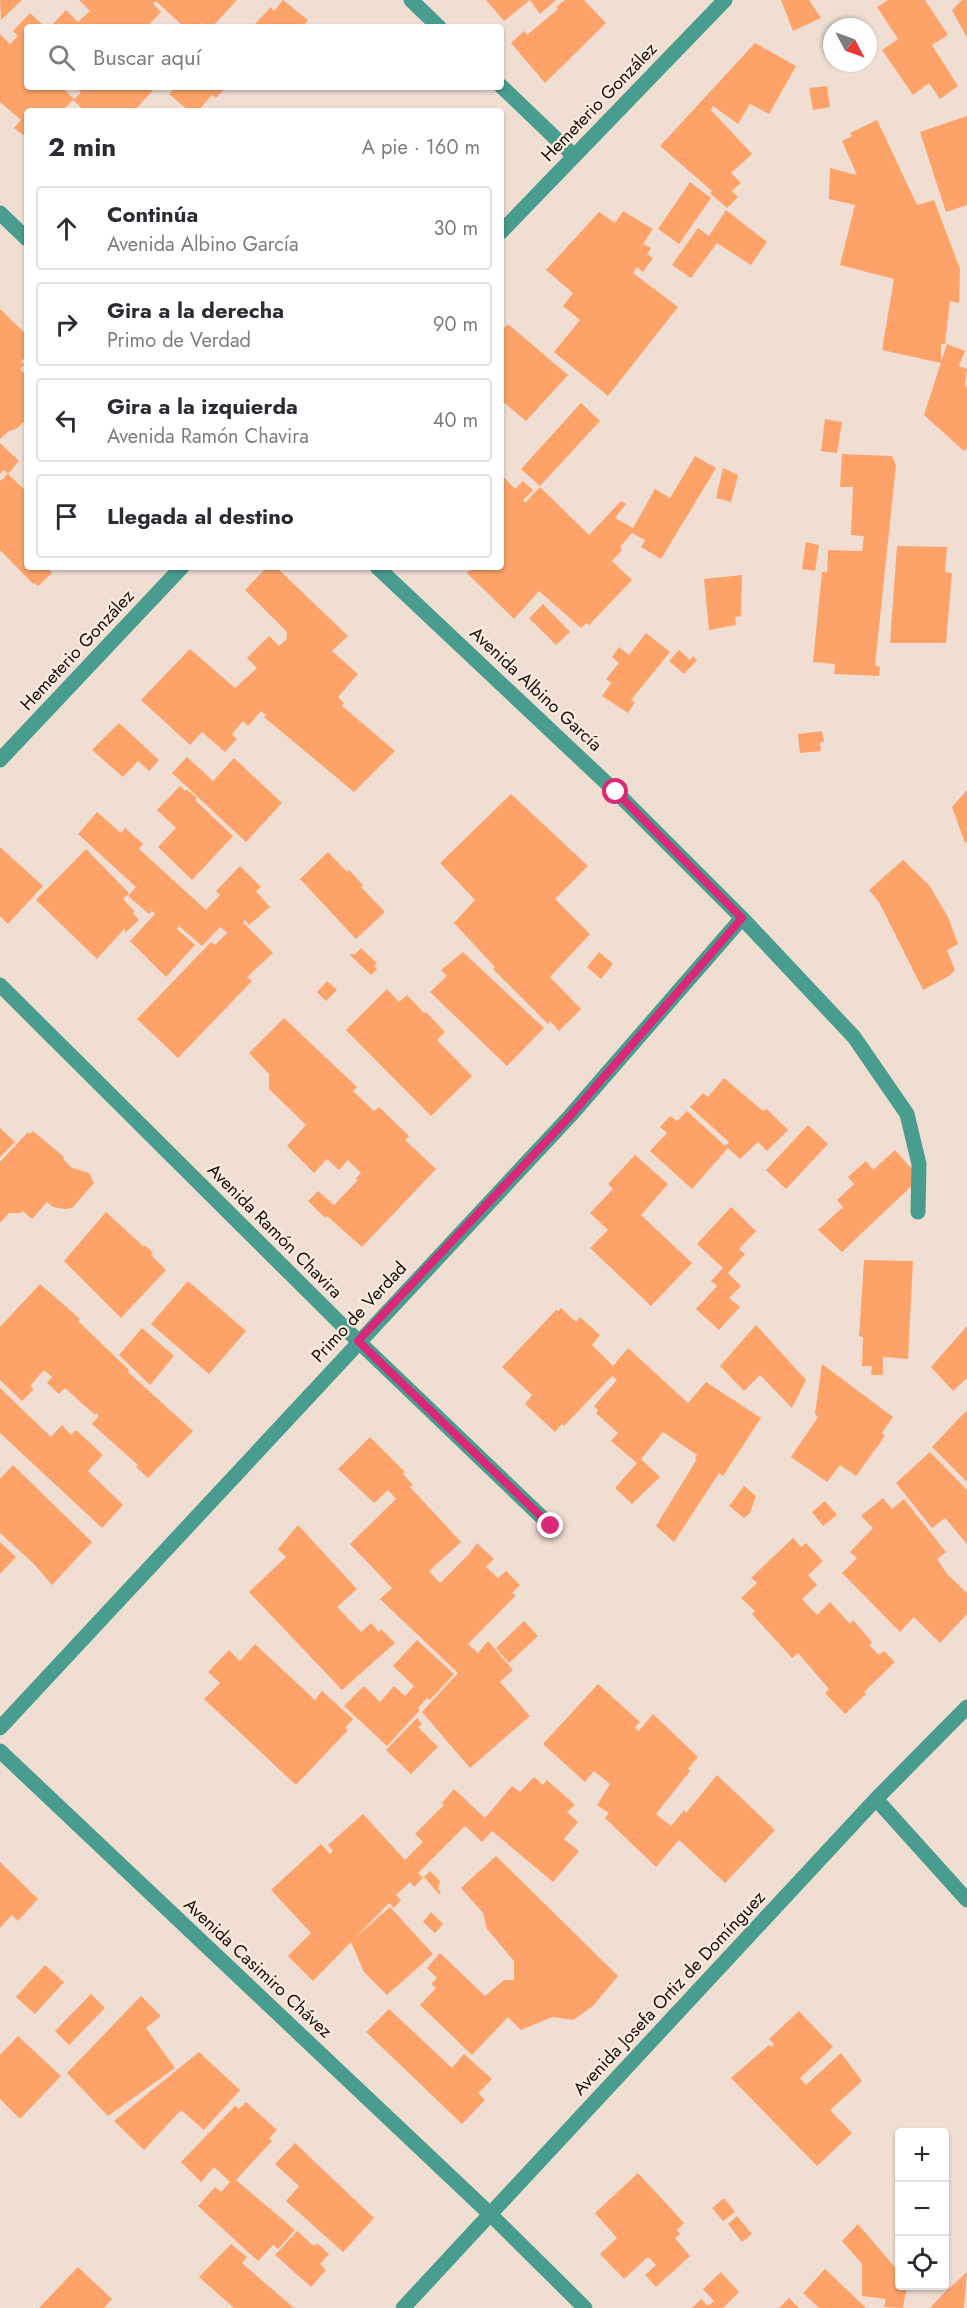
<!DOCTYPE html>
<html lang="es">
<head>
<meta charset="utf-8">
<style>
	body { margin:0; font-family:Jost,sans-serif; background:#f7f7f7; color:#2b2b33 }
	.controls { position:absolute; right:18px; bottom:18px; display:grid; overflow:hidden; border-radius:6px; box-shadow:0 2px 4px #0004 }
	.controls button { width:54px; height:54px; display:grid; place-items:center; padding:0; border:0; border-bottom:2px solid #e1e1e2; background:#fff; color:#2b2b33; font:30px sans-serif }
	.compass { position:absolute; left:823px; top:18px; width:54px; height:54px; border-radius:50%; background:#fff; box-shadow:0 2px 4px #0004; rotate:131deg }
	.stop { position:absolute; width:18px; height:18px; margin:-14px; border:4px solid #db2777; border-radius:50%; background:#fff }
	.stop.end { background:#db2777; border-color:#fff; box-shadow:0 2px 6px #0008 }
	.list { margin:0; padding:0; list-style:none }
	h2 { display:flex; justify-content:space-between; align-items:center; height:78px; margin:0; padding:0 24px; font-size:26px }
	h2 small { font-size:20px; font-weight:400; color:#7c7c81 }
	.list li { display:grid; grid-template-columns:39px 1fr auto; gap:18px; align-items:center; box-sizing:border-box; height:84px; margin:0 12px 12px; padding:0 12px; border:2px solid #e1e1e2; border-radius:6px }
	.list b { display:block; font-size:22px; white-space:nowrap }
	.list p { margin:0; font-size:20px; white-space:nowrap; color:#7c7c81 }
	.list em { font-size:20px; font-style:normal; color:#7c7c81 }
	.icon { flex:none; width:33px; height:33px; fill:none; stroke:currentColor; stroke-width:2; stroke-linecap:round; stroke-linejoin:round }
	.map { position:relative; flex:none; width:967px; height:2308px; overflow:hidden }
	.search { position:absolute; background:#fff; box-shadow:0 2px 4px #0004; left:24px; top:24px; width:480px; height:66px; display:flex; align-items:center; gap:15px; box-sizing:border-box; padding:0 21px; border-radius:6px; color:#7c7c81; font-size:22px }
	.panel { position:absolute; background:#fff; box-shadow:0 2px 4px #0004; left:24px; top:108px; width:480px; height:462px; border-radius:6px }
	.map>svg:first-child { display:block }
</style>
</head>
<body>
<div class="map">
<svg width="967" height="2308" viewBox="0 0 967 2308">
	<rect width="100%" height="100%" fill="#f0ded3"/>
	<path fill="#fda36a" d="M0,0H22L1,20Z
		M79,0H237L212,27H206L201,23L197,27H184L156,1L153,4L161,12L147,27H50L66,10L78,22L90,11Z
		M283,0L308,20L302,27H252L271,7L274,11Z
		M486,0H556L540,14L530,0L504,21Z
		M565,0H584L606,23L545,83L511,43L524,31L527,35L558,9L556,7Z
		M781,0H809L821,18L793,31Z
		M888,0H925L948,35L932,45L958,86L940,99L929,83L913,95L882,50L898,39L877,7Z
		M962,0H967V38L952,10Z
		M30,13L45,27H27V87H62L74,99L81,93L76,87H156L134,111H85L73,100L62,111H27V138L14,128L21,120L0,102V34L10,44L18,36L13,31Z
		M755,43L796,66L769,114L750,104L738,124L713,106L711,110L752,154L731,173L741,183L732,191L738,197L727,208L710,193L712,191L660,146Z
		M827,86L830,107L813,110L809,88Z
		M175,87H226L216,98L212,95L198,111H189L169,94Z
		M967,116V205L946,212L920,132Z
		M877,120L917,205L934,200L960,269L959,303L950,301L945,344H941V363L882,350L894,279L840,265L855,205L829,199L830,168L857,175L842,141L852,136L850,133Z
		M690,182L711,198L679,244L658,229Z
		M726,210L767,242L751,265L717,243L691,278L672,265L698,228L709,236Z
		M623,211L653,229L643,244L651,248L647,254L653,258L643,272L637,267L633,273L678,307L608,396L554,352L580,320L563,306L573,293L546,270L599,212L615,223Z
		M0,309L27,335V360L25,358L21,361L24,365L20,369L27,376L24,381L27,385V400L24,402L27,405V419L16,429L9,431L0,439Z
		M508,324L568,375L526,421L501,400V331Z
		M947,344L965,351L959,366L967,369L965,385L967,388V448L964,451L924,415Z
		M581,403L600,421L540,486L521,469Z
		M825,419L842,422L837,453L821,451Z
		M0,443L19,461L8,474L27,492V567H51L49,569L52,573L38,586L35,583L33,584L0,550V481L8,474L4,470L0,474Z
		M842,454L892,456L896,465L875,665L880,667L879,676L834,674L835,664L813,662L822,572H827L828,550L862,551L864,536L851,535L853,487H840Z
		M695,456L716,468L661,559L641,547L645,540L632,533L620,547L622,550L612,561L632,580L589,625L586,623L581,628L539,591L514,619L467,573L473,567H501V474L515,489L523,481L533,490L523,500L525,503L540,487L589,535L621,501L626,504L615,518L633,528L655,489L670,498Z
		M723,468L738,475L731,502L716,498Z
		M806,542L819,545L815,571L802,569Z
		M897,546L947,547L945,572L952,573L946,643H890Z
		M267,567H276L348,636L332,651L358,674L338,697L344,703L342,706L395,751L354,792L264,717L266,715L261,711L248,726L243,721L232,734L237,739L225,752L202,732L190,745L141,700L190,649L235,688L257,668L247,658L269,636L279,646L286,640L287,632L245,590Z
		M742,575L741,616L735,617L736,625L709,630L704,579Z
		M543,604L570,632L556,645L529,618Z
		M646,633L670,652L631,700L635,702L628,713L602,696L611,683L606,679L619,663L612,657L619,647L629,655Z
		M679,650L690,660L693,656L697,660L684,674L669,661Z
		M119,723L159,760L149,771L138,761L123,777L92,750Z
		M822,731L824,742H820L821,751L800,753L798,734Z
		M187,757L213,781L234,758L282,803L246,842L172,773Z
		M180,786L185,791L186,789L197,798L195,800L233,836L192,880L158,847L176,828L157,810Z
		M967,790V842L965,843L952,807Z
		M511,794L588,866L555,899L590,934L550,977L581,1009L559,1031L550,1021L548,1024L493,969L495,967L454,923L475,900L440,863Z
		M97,812L121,833L125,828L143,844L139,849L206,910L220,895L216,891L240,866L261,887L256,891L270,907L249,925L245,920L243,922L273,953L247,977L252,981L178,1058L137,1019L211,942L215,945L227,933L220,927L202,946L179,926L177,929L195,945L166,977L130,941L155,914L152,911L149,914L128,896L136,887L78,834Z
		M0,847L43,886L8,924L0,916Z
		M86,849L129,893L123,899L135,912L133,913L139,920L126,932L124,929L97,959L36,900Z
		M328,852L347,872L349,870L363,885L361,887L385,912L356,939L300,879Z
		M903,860L929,885L948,917L958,944L947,950L955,970L949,976L923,990L879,902L869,890Z
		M361,948L377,963L374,966L377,969L371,975L350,955L352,953L354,955Z
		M463,952L544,1028L507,1066L430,992L447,976L441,970Z
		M599,952L613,964L601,979L587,967Z
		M327,981L337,990L326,1001L317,992Z
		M387,989L399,1002L407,995L424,1013L426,1012L445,1032L437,1040L472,1076L431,1116L346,1030Z
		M284,1018L357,1087L353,1091L374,1111L379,1107L409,1136L405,1140L436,1169L362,1247L327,1216L325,1218L308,1201L318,1191L334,1205L358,1180L356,1178L361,1173L348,1160L339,1170L327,1159L314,1173L287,1146L306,1125L269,1089V1074L249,1053Z
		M724,1078L763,1111L767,1109L788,1130L767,1151L758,1142L740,1159L728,1148L692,1189L650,1151L667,1133L660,1127L670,1116L677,1121L687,1111L725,1146L729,1142L690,1107L703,1093L708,1097Z
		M808,1125L828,1144L786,1189L766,1170Z
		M0,1128L15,1142L0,1157Z
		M33,1131L64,1157L63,1159L72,1168L89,1173L94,1183L72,1208L65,1209L53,1207L47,1202L32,1219L23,1211L20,1213H9L0,1223V1162L28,1132L30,1134Z
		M895,1150L920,1178L842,1252L818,1230L843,1207L837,1200L854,1184L848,1177L866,1161L873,1170Z
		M635,1155L668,1184L641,1215L692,1263L651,1306L590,1248L608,1230L590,1213L613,1189L608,1184Z
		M731,1207L756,1231L739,1249L745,1254L728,1273L741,1286L729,1298L740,1307L719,1330L696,1309L717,1286L711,1281L723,1268L697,1244Z
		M106,1212L144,1247L145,1245L153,1253L151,1255L166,1270L121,1318L64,1261Z
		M864,1260L913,1261L908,1359L883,1357V1375H871L872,1366H862L863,1337L859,1336Z
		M188,1281L246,1331L209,1374L151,1324Z
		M40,1284L80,1319L78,1321L129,1370L128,1372L193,1431L148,1478L136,1467L138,1465L92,1424L99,1416L96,1413L95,1415L65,1388L59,1394L47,1383L52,1377L44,1370L30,1386L34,1389L22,1401L0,1380V1327Z
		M561,1308L576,1322L580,1317L600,1335L592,1345L613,1366L628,1348L688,1403L706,1382L761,1418L723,1476L719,1473L674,1542L656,1526L697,1459L695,1458L697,1455L663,1432L641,1459L660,1477L632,1504L615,1488L637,1463L611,1441L618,1433L596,1413L598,1410L594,1406L617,1380L612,1376L564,1426L562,1424L555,1432L525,1404L532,1395L502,1367L556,1310L558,1311Z
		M756,1325L806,1380L792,1408L760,1375L744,1391L720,1366Z
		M967,1326V1378L953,1391L931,1367Z
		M142,1328L174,1356L150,1385L119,1355Z
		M822,1364L893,1417L882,1433L885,1436L856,1476L840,1465L827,1482L791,1457L818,1417L815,1414Z
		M0,1388L51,1437L62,1425L71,1435L76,1430L103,1455L88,1471L123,1505L102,1528L0,1433Z
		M967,1410V1482L932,1447Z
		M370,1437L405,1472L403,1474L413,1485L410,1487L461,1542L429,1571L440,1583L469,1554L477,1543L494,1559L486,1567L498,1578L506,1571L520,1585L512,1593L516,1595L468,1644L478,1653L488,1641L513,1670L500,1682L530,1716L470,1768L422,1712L458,1673L380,1599L392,1588L350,1544L396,1499L388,1490L374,1503L338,1469Z
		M930,1452L967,1490V1544L945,1518L932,1528L896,1483Z
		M13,1465L92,1542L52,1585L34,1564L0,1533V1479Z
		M744,1486L756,1496L750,1513L744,1518L729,1506Z
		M883,1498L892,1509L904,1499L946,1552L937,1559L947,1574L967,1593V1614L940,1643L914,1617L900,1632L842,1573L857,1558L850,1552L873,1528L861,1516Z
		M825,1501L837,1515L823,1526L812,1512Z
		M298,1525L357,1589L337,1607L361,1632L371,1623L379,1632L381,1629L395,1643L342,1690L249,1592L286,1557L278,1549Z
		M793,1538L801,1547L806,1543L823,1561L808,1575L817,1585L802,1599L817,1615L830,1602L850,1624L853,1620L872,1642L869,1645L879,1655L884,1651L895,1662L864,1692L866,1694L845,1714L825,1693L829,1689L798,1653L792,1658L752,1614L755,1611L741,1598L757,1583L751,1578Z
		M0,1542L16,1557L0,1574Z
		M524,1621L538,1636L509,1663L496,1648Z
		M417,1640L454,1674L430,1700L427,1698L418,1708L420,1710L387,1746L344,1706L364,1686L380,1702L394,1686L405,1696L414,1686L393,1666Z
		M255,1644L315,1700L322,1691L353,1719L345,1728L348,1730L296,1785L204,1699L220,1683L208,1672L229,1650L240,1661Z
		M598,1684L640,1722L635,1727L639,1731L653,1714L698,1757L688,1769L690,1771L656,1814L671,1826L684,1810L686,1813L717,1775L775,1830L725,1883L679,1840L656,1867L605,1818L609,1813L597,1805L610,1784L594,1771L585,1782L543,1744Z
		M417,1718L422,1724L418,1727L438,1747L411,1774L386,1750Z
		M534,1777L543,1785L547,1780L575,1805L567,1812L578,1822L564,1839L579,1851L553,1882L492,1831L482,1842L465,1826L418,1873L423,1878L414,1887L410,1882L396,1895L401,1900L394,1908L389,1903L356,1937L390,1907L433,1954L387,1995L364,1972L351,1942L313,1981L288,1956L311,1933L271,1890L321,1844L330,1854L333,1851L328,1845L363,1814L405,1860L423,1842L415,1834L444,1805L442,1803L454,1789L485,1818L512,1786L520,1792Z
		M496,1856L618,1976L593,2006L573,2020L552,2017L521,2030L508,2017L472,2055L420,2005L436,1988L431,1984L437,1978L427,1968L440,1953L485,1996L504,1980H514V1961L487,1929L483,1913L461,1888Z
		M0,1862L38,1899L18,1921L12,1915L0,1928Z
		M430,1871L440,1881L438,1889L441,1892L439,1894L424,1877Z
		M431,1912L443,1924L435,1933L423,1922Z
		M45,1965L64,1982L35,2014L16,1997Z
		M91,1994L105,2008L69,2045L55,2031Z
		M141,1996L161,2016L146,2028L175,2068L108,2116L67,2073Z
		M389,2009L452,2068L464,2054L492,2079L478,2093L485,2100L462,2124L366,2032Z
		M799,2011L833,2047L800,2078L806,2085L841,2053L862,2081L830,2110L852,2133L817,2166L731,2078L769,2045L771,2047L774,2044L769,2039Z
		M18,2036L61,2076L20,2119L0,2099V2055Z
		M199,2052L240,2090L204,2130L181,2110L144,2150L114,2121Z
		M246,2102L277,2130L269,2138L272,2141L236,2180L295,2230L278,2249L273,2245L258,2261L198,2206L215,2187L221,2192L230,2182L214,2167L201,2182L181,2162L235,2106L239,2109Z
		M295,2143L374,2218L343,2252L286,2201L299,2186L275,2164Z
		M638,2173L684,2223L677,2230L680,2234L675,2238L690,2256L656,2287L645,2275L656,2265L648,2257L624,2279L600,2254L617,2238L595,2213Z
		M724,2198L735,2212L723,2221L712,2208Z
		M737,2216L752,2234L742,2242L728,2224Z
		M858,2224L900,2273V2286H907L903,2308L884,2307L886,2299L862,2296V2264L842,2241Z
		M297,2231L314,2246L317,2243L329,2254L320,2264L326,2270L311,2287L275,2255Z
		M231,2244L247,2257L242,2263L294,2308H234L199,2277Z
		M78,2267L112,2299L104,2308H39Z
		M825,2269L844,2287L866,2308H819L803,2293Z
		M721,2272L739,2292L723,2308H692L701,2299L708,2306L714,2301L703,2289Z
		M967,2272L964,2308H930L941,2296Z
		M789,2298L799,2308H779Z"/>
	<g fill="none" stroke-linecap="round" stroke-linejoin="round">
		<path stroke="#489d8e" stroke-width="15" d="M411,0L439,27
			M501,86L574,156
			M0,213L27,239
			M501,232L725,0
			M377,567L616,792L742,918L854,1037L907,1114L919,1164L918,1212
			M0,760L182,567
			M0,985L358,1341L551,1526
			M0,1728L570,1116L742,918
			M0,1751L490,2214L585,2308
			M876,1799L967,1900
			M403,2308L876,1799L967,1707"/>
	</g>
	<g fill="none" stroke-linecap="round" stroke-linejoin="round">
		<path stroke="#db2777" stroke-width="8" d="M551,1526L358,1341L570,1116L742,918L616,792"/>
	</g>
	<g text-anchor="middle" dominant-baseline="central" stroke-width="4.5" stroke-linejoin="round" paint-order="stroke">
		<g font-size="18" fill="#150f0b" stroke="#feebe0">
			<text transform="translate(599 102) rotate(-46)">Hemeterio González</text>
			<text transform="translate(77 650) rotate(-47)">Hemeterio González</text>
			<text transform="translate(536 689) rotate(43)">Avenida Albino García</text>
			<text transform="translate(275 1231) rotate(45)">Avenida Ramón Chavira</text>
			<text transform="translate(359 1312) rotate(-47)">Primo de Verdad</text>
			<text transform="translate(258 1968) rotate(43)">Avenida Casimiro Chávez</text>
			<text transform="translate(669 1993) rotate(-47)">Avenida Josefa Ortiz de Domínguez</text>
		</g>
	</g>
</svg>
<div class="controls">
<button>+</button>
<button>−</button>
<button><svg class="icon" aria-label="locate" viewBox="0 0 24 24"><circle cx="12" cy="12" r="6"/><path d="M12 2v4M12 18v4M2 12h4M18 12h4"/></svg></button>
</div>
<svg class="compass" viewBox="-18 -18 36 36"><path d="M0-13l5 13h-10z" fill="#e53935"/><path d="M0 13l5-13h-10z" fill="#7c7c81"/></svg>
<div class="stop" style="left:616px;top:792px"></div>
<div class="stop end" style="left:551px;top:1526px"></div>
<div class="search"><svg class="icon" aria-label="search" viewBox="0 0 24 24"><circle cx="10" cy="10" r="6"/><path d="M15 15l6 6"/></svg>Buscar aquí</div>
<section class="panel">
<h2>2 min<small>A pie · 160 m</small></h2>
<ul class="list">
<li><svg class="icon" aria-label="ahead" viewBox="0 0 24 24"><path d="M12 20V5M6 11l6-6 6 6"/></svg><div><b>Continúa</b><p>Avenida Albino García</p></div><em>30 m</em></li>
<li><svg class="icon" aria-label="right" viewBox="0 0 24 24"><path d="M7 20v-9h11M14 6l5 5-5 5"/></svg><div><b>Gira a la derecha</b><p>Primo de Verdad</p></div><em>90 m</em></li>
<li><svg class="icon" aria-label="left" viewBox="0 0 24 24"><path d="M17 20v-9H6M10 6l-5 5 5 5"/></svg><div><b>Gira a la izquierda</b><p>Avenida Ramón Chavira</p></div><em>40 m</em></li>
<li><svg class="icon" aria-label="arrive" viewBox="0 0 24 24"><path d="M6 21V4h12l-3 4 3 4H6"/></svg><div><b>Llegada al destino</b></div></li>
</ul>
</section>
</div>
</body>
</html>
